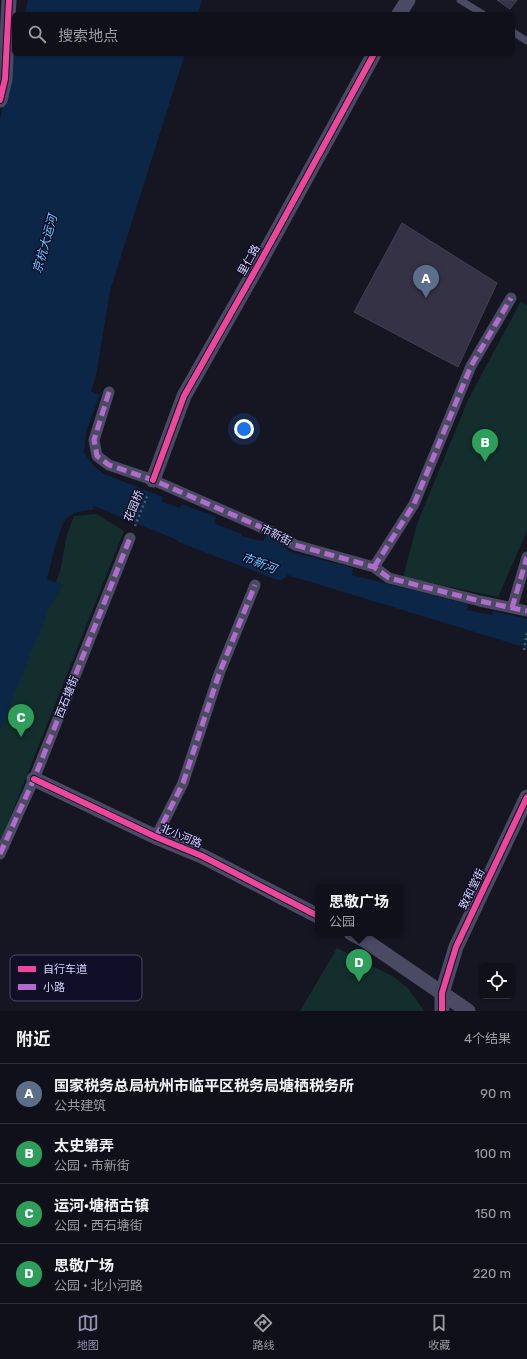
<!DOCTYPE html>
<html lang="zh">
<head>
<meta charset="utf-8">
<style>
	body { margin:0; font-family:Rubik,"Noto Sans SC",sans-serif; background:#1e1e27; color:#f1f3f6 }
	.controls { position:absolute; right:12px; bottom:12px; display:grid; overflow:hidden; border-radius:6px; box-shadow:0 1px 3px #0004 }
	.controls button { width:36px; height:36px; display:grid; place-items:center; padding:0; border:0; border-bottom:1px solid #303039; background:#10101a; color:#f1f3f6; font:20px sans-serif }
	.you { position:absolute; left:244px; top:429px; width:14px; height:14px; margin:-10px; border:3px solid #fff; border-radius:50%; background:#1a73e8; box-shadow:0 0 0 6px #1a73e833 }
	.badge { display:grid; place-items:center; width:26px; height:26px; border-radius:50%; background:#9392b2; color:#fff; font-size:13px; font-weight:700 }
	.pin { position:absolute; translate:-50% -33px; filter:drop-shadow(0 1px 2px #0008) }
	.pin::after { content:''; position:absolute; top:21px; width:14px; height:12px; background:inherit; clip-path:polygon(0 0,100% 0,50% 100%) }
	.popup { position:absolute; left:315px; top:884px; width:88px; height:52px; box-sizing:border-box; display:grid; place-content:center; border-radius:6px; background:#10101a; filter:drop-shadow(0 1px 3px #0005); font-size:13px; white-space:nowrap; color:#9c9da2 }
	.popup b { font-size:15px; color:#f1f3f6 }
	.popup::after { content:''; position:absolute; left:50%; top:100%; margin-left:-8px; border:8px solid transparent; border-top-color:#10101a }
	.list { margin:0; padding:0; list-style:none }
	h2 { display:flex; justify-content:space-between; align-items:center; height:52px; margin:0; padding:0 16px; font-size:17px }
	h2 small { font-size:13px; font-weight:400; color:#9c9da2 }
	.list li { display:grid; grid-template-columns:26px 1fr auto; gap:12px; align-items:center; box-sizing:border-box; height:60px; padding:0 16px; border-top:1px solid #303039 }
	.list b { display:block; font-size:15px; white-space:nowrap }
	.list p { margin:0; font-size:13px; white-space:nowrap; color:#9c9da2 }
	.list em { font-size:13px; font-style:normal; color:#9c9da2 }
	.icon { flex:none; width:22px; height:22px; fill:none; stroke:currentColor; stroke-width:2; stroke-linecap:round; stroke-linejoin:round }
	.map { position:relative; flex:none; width:527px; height:1011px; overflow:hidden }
	.search { position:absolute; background:#10101a; box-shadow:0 1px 3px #0004; left:12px; right:12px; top:12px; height:44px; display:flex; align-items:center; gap:10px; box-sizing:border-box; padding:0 14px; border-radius:6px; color:#9c9da2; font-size:15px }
	.sheet { height:292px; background:#10101a }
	nav { display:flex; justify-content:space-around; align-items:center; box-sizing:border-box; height:56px; border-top:1px solid #303039; background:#10101a; font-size:11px; color:#9c9da2 }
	nav a { display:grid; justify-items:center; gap:2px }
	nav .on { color:#9392b2 }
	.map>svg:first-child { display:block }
</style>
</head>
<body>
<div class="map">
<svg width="527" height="1011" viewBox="0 0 527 1011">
	<rect width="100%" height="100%" fill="#161522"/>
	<path fill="#132e2c" d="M521,301L527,306V531L498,597L403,577L417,524L468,400Z
		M97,514L124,531L0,843V621L40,630L61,567L67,534L74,516Z
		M337,948L394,977L408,988L424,1011H300Z"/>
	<path fill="#0c2647" d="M28,0H202L198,14H25Z
		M15,54H185L110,291L96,376L91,391L100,395L86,432L84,453L94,466L102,473L163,497L162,502L180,508L182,504L216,517L215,524L241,534V536L263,541L266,536L275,539L289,551L353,568L352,575L468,604L467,610L492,615L493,611L527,619V648L255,565L257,560L208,540L205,545L182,537L180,541L94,506L92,510C84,510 75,512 68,517C58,526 51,566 47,579L63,585L49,608L0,730V119Z"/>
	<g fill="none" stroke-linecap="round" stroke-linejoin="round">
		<path stroke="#0c2647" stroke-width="18" d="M183,534L279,571"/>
	</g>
	<path fill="#343244" stroke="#414056" d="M497,0H517L510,9Z
		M402,223L497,283L458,367L354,312Z"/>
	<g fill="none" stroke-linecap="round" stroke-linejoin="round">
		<path stroke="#4a5c69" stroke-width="2.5" stroke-dasharray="2 3" stroke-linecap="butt" d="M135,526L148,494
			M524,650L527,631"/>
		<path stroke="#4a4b63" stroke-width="7" d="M460,0L483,14
			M513,32L527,41"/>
		<path stroke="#4a4b63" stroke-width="11" d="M109,392L94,440L97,456L109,465L153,480L272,532L295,545L374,567L389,578L480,601L527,611
			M374,567L414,504L471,366L511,298
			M512,608L527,557
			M156,837L183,783L219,674L255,585
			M0,854L34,779L130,538"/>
		<path stroke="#4a4b63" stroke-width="15" d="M399,14L408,0
			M0,100L5,79L9,0
			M153,480L184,396L260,262L374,54
			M34,779L156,837L202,856L318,916
			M351,933L366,941L468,1011
			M442,1011V993L456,947L527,797"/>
		<path stroke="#b06ccc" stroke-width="5" stroke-dasharray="10 5" stroke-linecap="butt" d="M109,392L94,440L97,456L109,465L153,480L272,532L295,545L374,567L389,578L480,601L527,611
			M374,567L414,504L471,366L511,298
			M512,608L527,557
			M156,837L183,783L219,674L255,585
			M0,854L34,779L130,538"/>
		<defs>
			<path id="cycleway" d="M0,100L5,79L9,0
				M153,480L184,396L260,262L374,54
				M34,779L156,837L202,856L318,916
				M442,1011V993L456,947L527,797"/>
		</defs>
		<use href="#cycleway" stroke="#110f28" stroke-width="8"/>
		<use href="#cycleway" stroke="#ed469a" stroke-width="6"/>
	</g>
	<g text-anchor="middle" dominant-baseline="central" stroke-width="3" stroke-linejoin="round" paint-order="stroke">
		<g font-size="11" fill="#d6d6ff" stroke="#110f28">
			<text transform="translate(249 260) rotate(-61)">里仁路</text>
			<text transform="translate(134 506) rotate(-68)">花园桥</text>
			<text transform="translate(276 535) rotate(27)">市新街</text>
			<text transform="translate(67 697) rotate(-68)">西石塘街</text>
			<text transform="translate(181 836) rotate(23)">北小河路</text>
			<text transform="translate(472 889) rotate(-64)">致和堂街</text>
		</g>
		<g font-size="12" font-style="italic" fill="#64c6ff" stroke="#110f28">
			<text transform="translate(45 244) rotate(-74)">京杭大运河</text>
			<text transform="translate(259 563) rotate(21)">市新河</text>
		</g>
	</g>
	<rect x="10" y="955" width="132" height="46" rx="6" fill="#110f28" stroke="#4c4b68" stroke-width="1"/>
	<rect x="18" y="966" width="18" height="6" fill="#ed469a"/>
	<rect x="18" y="984" width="18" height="6" fill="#b06ccc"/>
	<g font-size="11" fill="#d6d6ff">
		<text x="43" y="973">自行车道</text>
		<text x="43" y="991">小路</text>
	</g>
</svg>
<div class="controls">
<button><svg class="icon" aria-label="locate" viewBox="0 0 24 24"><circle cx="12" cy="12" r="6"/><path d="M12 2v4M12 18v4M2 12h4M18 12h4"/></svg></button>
</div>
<div class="you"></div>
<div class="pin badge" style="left:426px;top:298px;background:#5c6f8a">A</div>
<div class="pin badge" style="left:485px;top:462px;background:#2e9e5b">B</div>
<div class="pin badge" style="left:21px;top:737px;background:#2e9e5b">C</div>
<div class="pin badge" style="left:359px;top:982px;background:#2e9e5b">D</div>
<div class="popup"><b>思敬广场</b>公园</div>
<div class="search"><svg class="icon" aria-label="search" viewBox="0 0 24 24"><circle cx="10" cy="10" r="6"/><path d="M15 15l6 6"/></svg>搜索地点</div>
</div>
<section class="sheet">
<h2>附近<small>4个结果</small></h2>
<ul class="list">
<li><span class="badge" style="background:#5c6f8a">A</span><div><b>国家税务总局杭州市临平区税务局塘栖税务所</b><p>公共建筑</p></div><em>90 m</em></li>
<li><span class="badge" style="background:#2e9e5b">B</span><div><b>太史第弄</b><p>公园 · 市新街</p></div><em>100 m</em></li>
<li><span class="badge" style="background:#2e9e5b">C</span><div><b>运河·塘栖古镇</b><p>公园 · 西石塘街</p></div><em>150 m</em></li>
<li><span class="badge" style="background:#2e9e5b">D</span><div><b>思敬广场</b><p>公园 · 北小河路</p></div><em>220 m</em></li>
</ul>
</section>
<nav>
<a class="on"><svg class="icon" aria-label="map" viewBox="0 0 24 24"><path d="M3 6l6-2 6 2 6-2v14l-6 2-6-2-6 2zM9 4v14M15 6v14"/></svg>地图</a>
<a><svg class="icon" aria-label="directions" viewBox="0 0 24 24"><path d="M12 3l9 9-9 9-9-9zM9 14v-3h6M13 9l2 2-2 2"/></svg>路线</a>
<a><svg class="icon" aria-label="saved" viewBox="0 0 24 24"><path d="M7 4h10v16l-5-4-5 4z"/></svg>收藏</a>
</nav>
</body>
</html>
